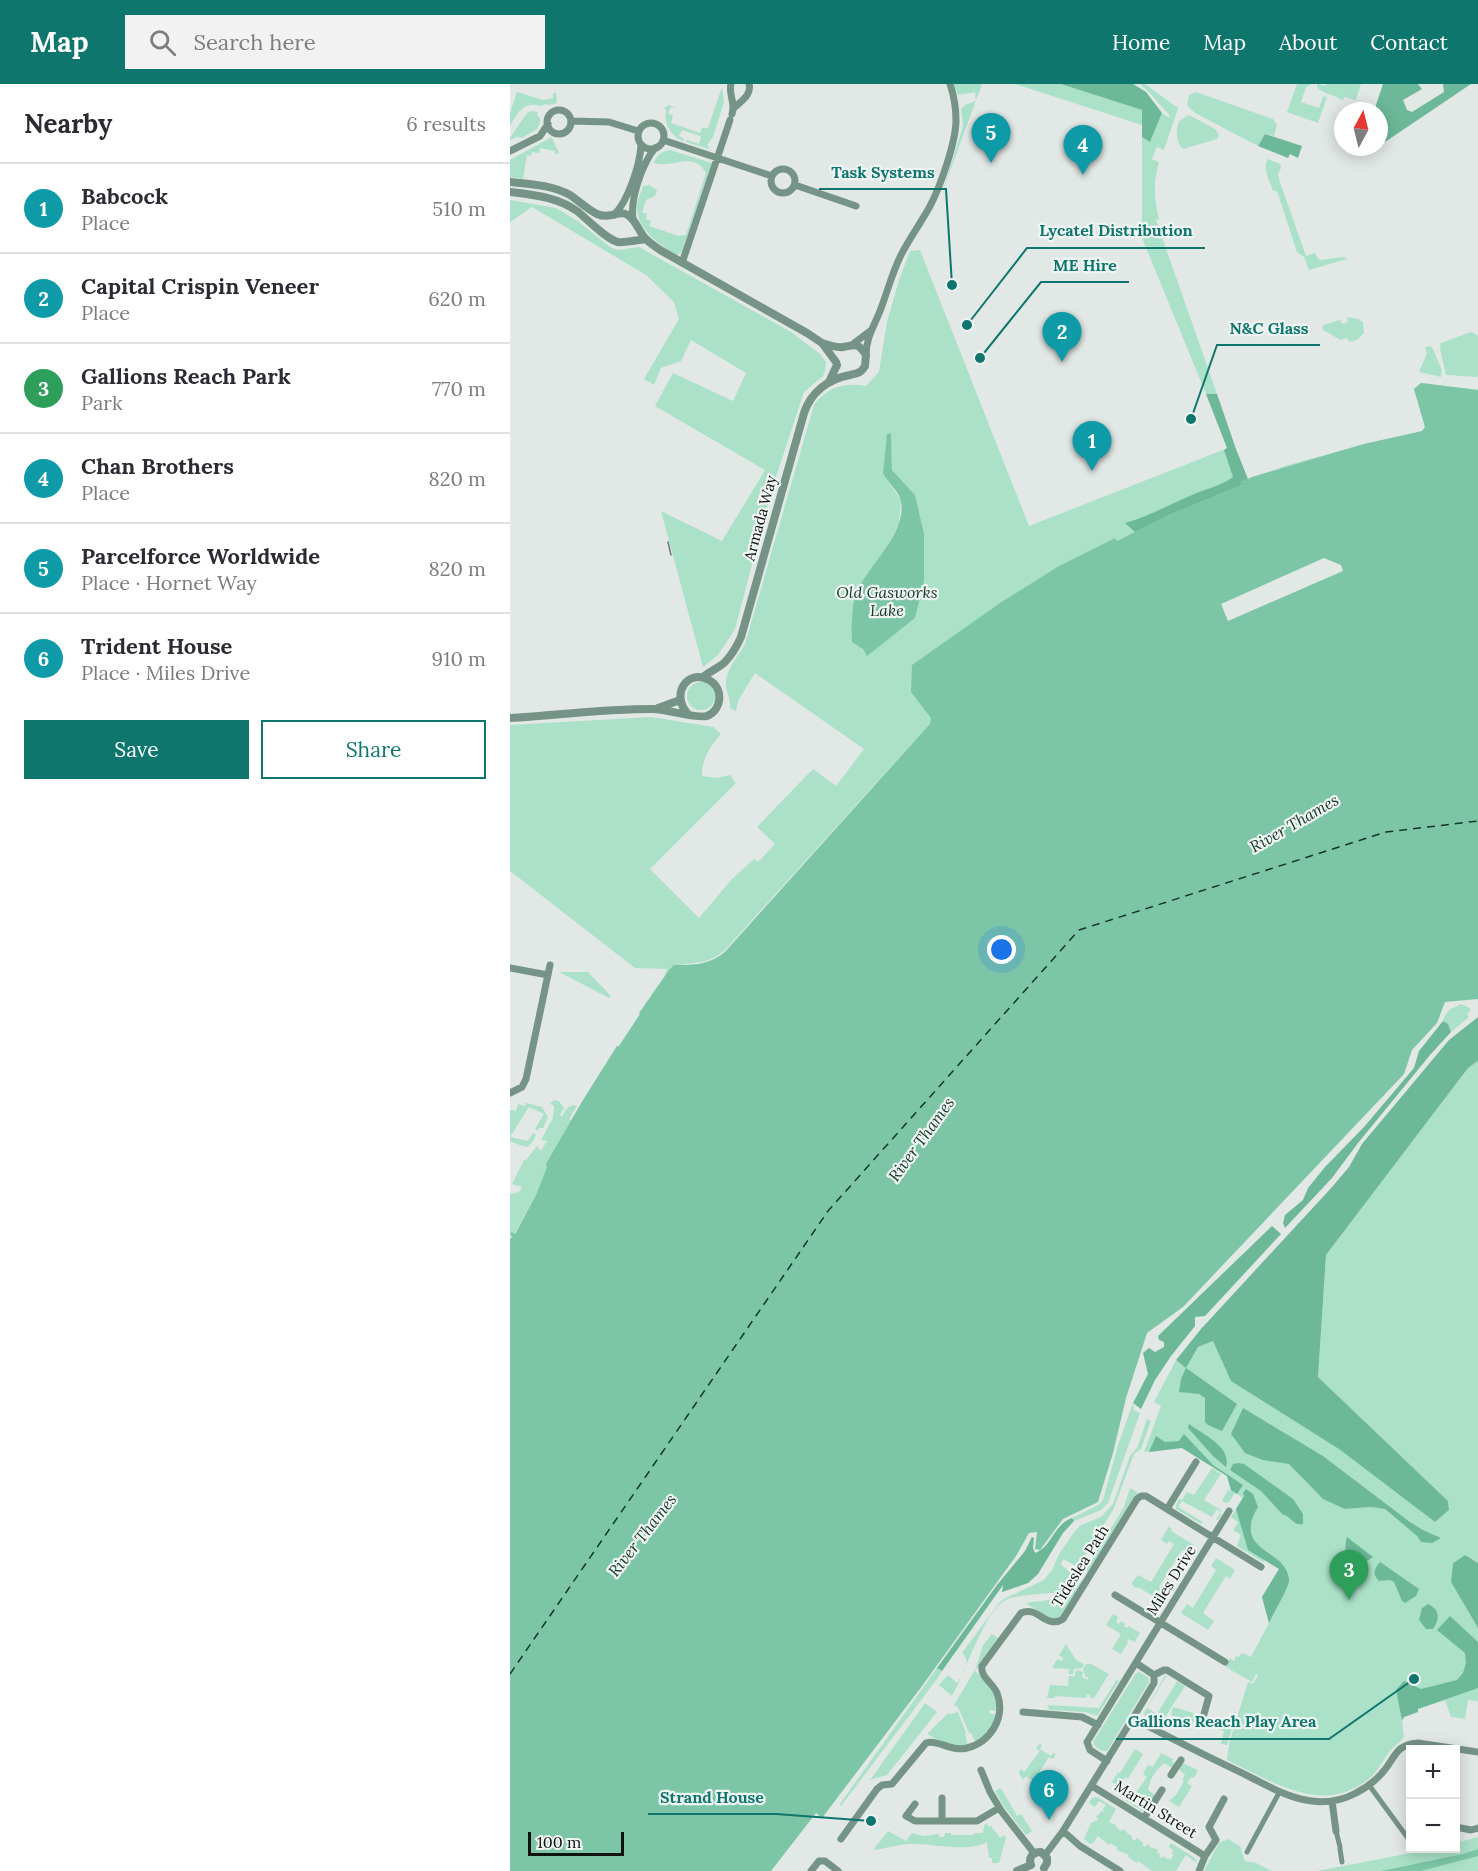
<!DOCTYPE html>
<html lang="en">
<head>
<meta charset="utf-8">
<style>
	body { margin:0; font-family:Lora,serif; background:#f2f2f3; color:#2b2b33 }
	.controls { position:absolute; right:18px; bottom:18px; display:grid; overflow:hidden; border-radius:0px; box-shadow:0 3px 15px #0003 }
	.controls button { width:54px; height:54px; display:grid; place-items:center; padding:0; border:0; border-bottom:2px solid #e1e1e2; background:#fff; color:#2b2b33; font:30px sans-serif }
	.compass { position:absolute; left:824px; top:18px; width:54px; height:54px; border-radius:50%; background:#fff; box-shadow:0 3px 15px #0003; rotate:7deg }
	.scale { position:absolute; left:18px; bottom:15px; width:96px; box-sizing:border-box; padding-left:6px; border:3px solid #101211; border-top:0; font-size:16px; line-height:21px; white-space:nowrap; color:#101211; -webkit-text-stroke:4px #eff5f2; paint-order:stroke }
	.you { position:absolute; left:492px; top:866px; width:21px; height:21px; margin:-15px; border:4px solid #fff; border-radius:50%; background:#1a73e8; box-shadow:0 0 0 9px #1a73e833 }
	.badge { display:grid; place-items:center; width:39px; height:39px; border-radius:50%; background:#0f766e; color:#fff; font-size:20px; font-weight:700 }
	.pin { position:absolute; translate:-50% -50px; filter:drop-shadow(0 2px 3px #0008) }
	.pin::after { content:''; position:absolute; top:32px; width:21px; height:18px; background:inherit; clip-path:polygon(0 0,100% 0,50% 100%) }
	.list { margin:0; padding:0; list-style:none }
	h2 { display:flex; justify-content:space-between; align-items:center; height:78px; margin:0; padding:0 24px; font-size:26px }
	h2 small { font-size:20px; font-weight:400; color:#7c7c81 }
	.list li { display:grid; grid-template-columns:39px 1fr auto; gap:18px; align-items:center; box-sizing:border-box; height:90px; padding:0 24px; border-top:2px solid #e1e1e2 }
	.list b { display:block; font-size:22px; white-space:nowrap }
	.list p { margin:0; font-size:20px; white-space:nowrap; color:#7c7c81 }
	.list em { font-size:20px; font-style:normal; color:#7c7c81 }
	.actions { display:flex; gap:12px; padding:18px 24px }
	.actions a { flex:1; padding:14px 0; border:2px solid #0f766e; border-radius:0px; text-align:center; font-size:21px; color:#0f766e }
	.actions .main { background:#0f766e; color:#fff }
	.icon { flex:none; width:33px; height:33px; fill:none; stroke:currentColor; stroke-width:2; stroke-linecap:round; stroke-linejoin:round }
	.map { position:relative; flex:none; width:968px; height:1787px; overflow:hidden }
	header { display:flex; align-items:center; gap:36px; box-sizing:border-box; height:84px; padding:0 30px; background:#0f766e; color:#fff }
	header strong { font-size:28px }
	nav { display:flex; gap:33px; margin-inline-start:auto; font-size:21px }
	.search { width:420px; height:54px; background:#f2f2f3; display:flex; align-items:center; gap:15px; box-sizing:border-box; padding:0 21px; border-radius:0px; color:#7c7c81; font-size:22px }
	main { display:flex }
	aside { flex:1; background:#fff }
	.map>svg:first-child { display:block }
</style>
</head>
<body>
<header>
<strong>Map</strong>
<div class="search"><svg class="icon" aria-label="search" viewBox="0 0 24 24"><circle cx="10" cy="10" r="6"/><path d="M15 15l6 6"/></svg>Search here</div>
<nav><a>Home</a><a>Map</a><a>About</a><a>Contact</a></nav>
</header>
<main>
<aside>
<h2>Nearby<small>6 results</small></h2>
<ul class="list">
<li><span class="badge" style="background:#0f9aa8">1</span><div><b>Babcock</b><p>Place</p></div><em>510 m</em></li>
<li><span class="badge" style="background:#0f9aa8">2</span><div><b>Capital Crispin Veneer</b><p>Place</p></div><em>620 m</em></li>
<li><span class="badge" style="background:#2e9e5b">3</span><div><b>Gallions Reach Park</b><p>Park</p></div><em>770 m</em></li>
<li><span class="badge" style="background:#0f9aa8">4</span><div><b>Chan Brothers</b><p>Place</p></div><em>820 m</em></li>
<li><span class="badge" style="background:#0f9aa8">5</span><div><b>Parcelforce Worldwide</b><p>Place · Hornet Way</p></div><em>820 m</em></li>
<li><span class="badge" style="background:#0f9aa8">6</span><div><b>Trident House</b><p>Place · Miles Drive</p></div><em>910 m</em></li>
</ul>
<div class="actions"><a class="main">Save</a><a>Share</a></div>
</aside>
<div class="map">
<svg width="968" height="1787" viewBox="0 0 968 1787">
	<rect width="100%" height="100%" fill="#e2e8e5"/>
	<path fill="#abe1c9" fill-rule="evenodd" d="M443,0H472L432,109L451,49L453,41L451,25L455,21L466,17L465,8L448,11Z
		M505,0H551L632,26V41Z
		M630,0H635L668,24L654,66L647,63L642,75L649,78C643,100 644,113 649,135L646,136L707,310H696L628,144L632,139V53L640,58L652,29L658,33L660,32L640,9Z
		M787,0H802L796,3L791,18L809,24L813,12L817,13L808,39L777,28Z
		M807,0L815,2L816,0H851L846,16L834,13L833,17C825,10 813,11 807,3Z
		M212,3L214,18L203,53L197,61L199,63V65L176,58L177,56L189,60L191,54L190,52L172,46L169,52L174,55L173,57C159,51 154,40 156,25H153L158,21L165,23V24L161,23L158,29L163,32L161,39L190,49L192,44H198Z
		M7,8L33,16L43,14V9H46L47,19L39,21L34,20L32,22C13,17 10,27 0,41V29Z
		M686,8L763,35L767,41L764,52L755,50L748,62L685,29L677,21L679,11Z
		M21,27L28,28L27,31L31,36L27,45L12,54L7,53L0,56V54L17,29Z
		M679,31L705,45L709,51L707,55L673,65C665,57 666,47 669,37Z
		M40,54H42L49,69L45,70V67L30,64L29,69L22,68L21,72L17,71L13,95L0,93V76Z
		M160,66L202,79L173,164L171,169L166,171C150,161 128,146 127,125C126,117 131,109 133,102L139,101L147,106L145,112L136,116L132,128L137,130L136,135L141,137L139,142L169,152L176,151L196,89C183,66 162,85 144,79C146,71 153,67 160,66Z
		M758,75L770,80L771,84L768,90L770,98L796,172L805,169L809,176L834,173L837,175L799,186L794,173L787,168L767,107H763C760,97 752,84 758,75Z
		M0,116L46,124L69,138L100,163L108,166L129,163L281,248L310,270L316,278L315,287L313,292L294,308L262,405L225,545L208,571L193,583L151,427L212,457L255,386L145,322L163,289L223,317L236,289L181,256L171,277L151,284L144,301L134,295L169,235L164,218L136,191L22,123L0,138Z
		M410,166L519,442L718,364L731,398L775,382L854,360L912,348L915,343L904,305L911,299L968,306L213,932L141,911L154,893L157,885L125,884L0,787V641L141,633L203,643L211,650C201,661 191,676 192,692L207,694L220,691L226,699L140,785L189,834L221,796L244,775L248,778L265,760L247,743L303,685L326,702L354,665L245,589L228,617L226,627L220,624C221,615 216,608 216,600C215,587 229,571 235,560L304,321C317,303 335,298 356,302L369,288L377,238L389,196L400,167ZM381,350L382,386L405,411L357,571L353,565L373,471L389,439L391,416L373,390ZM418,641L215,868C201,880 187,882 170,881C189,877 197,881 215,866Z
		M837,233L848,235L853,238L854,249L847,256L840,258L836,254L831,256L813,246V241L830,236L832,240L838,238Z
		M961,248L966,250L968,253V293L936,291L930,265L931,259Z
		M918,262L922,263L932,286L931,293L909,288L917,269L915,264Z
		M177 612a14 14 0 1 1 28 0a14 14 0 1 1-28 0Z
		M49,888H78L101,912L99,914Z
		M951,920L960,924V927L957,930L959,933L941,948L938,940L933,937C936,926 941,925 951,920Z
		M119,945L4,1150L0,1148V1110L9,1108L12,1103L2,1100L14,1076H16L27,1062L31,1067L37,1057L31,1056L43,1034L44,1022L40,1019L44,1016L49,1017L54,1024L50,1031L52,1032L57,1024L63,1021L67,1022L59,1035L61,1036L107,962H109Z
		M968,977V1479L955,1471L943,1478L941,1498L968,1544V1617L958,1616L955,1635L941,1633L935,1616L908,1625V1628L894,1633L892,1636L894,1653C890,1658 885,1661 881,1666C874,1674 870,1684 862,1692C815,1734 764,1698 717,1676L719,1660L738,1598L743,1600L748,1591L746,1590L742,1598L719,1585L720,1583L718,1584L716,1583L720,1574L724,1577L726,1572L729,1573L732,1569L741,1573L759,1539L752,1513L769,1485L755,1476L753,1478L727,1462L731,1451L723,1446L728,1438L721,1433L733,1414L722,1407L725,1409L719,1418L716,1419L712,1417L718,1406L721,1407L717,1392L672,1364L634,1368L651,1322L644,1318L666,1276L676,1283L688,1263L703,1257L829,1365L925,1438L939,1426L938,1417L808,1293L816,1171L958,984ZM733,1325L813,1372L900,1438L913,1446L930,1454L911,1458L907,1452L875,1425L861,1423L835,1425L798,1400Z
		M16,1019L32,1023L38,1033L33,1044H29L28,1047L25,1045L34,1030L19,1023L0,1053L18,1057L23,1049L26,1051L23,1057L18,1063C12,1062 5,1059 0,1057V1026L6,1027L8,1020L15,1022Z
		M623,1319L624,1326L630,1329L598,1419L591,1426L564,1437L562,1434L588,1421L593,1416L608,1361Z
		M637,1335L641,1337L631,1365L624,1370L603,1426L568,1483L553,1475L551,1481L565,1491L556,1506L551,1508C537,1510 507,1510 496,1516C474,1526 455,1590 442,1612L429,1601L438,1591L447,1599C453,1591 462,1577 452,1569L489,1519L494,1515L534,1496L542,1486L549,1470L565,1447L571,1441L591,1433L603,1420L620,1372L627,1364Z
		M702,1384L711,1390L694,1416L711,1426V1431L708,1436L706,1435L711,1428L707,1425L702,1433L672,1417L668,1423L693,1438L691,1440L666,1425V1421L669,1415L672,1416L677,1408L684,1411Z
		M620,1404L628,1409L579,1489L575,1486L614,1423Z
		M657,1442L662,1445L661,1447L684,1461L680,1469L684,1472L688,1466L689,1467L685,1473L672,1466L649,1503L656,1508L651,1517L628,1503L626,1504L621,1500L628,1491L641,1498L664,1460L659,1457L657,1460L651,1456L658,1444Z
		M706,1474L725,1486L720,1495L716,1492L693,1529L704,1537L698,1546L671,1529L677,1520L683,1524L706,1486L701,1482Z
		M572,1496L574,1498L552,1533L548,1536L540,1535L516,1519L560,1513Z
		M603,1530L608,1533L606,1538L609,1540L611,1537L615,1540L614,1542L617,1544L619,1542L630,1549L625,1557L627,1559L618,1555L617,1558L618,1559L611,1570L602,1565L611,1550L596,1541Z
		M482,1550L489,1555L465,1587C481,1600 485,1607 487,1627L480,1626L479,1629L487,1631L481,1645L466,1659L461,1649H459L448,1623L444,1621L466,1584L473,1561Z
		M556,1560L566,1576L574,1580L572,1584L564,1585L563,1590H559V1585L542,1584L547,1575L552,1577L553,1574L549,1571Z
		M576,1580H581L599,1590L584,1614H580V1611L577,1610L576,1614L545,1612V1614H537L540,1601L558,1602L559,1592H565V1588L568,1586L573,1588L572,1593L578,1596V1594L575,1592L573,1585Z
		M427,1584L432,1587L427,1595L331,1722L330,1720Z
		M629,1588L638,1593L639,1598L599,1664L597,1667C592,1668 584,1663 583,1658L626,1589Z
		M656,1590L657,1591L637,1624L647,1630L667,1597L675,1602L649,1643L639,1637L638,1634L637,1635L634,1629Z
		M607,1595L609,1597L587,1632L575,1628L540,1626L537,1621L589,1624Z
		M415,1619L427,1628L377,1691L360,1696Z
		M663,1623L723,1641L717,1661L711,1660L714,1647L661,1631Z
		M448,1628L456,1649L455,1650L458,1662L441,1663L417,1650L438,1629L441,1630Z
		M530,1660L532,1661L530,1665L541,1672L544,1668L545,1672L543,1675L539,1673L525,1695L529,1697L526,1702L523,1703L525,1698L516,1692L513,1696L509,1689L511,1685L514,1688L530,1667L526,1664Z
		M625,1665L633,1670L618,1695L615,1693L610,1701L614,1704L613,1705L602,1698L608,1688L610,1689Z
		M651,1669L663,1675L662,1678L666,1680L662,1684L654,1679L647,1686L641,1695L638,1706L644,1710L645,1713L635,1729L615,1716L616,1715L635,1727L640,1719L625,1710L637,1693L633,1690L638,1681L643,1683Z
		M672,1679L688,1686L684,1694L681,1693L677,1699L682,1702L669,1723L659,1717L666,1711L674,1697L672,1696L675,1691L669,1685Z
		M491,1704L507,1732L511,1730L522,1747L516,1751L495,1724L485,1707Z
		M587,1713L606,1725L599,1738L606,1741V1743L611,1747L613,1745L617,1748V1749L622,1752L621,1754L625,1757L627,1754L634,1759L632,1761L635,1763L638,1760L640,1763L648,1766L647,1768L650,1770L649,1773L652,1774L654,1772L657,1775H661L663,1771L662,1770L663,1766L659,1763L661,1759L685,1774L688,1780L676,1771L666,1787H642L628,1777L627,1779L618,1773L619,1771L607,1766V1763L600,1759L599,1761L588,1752L583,1759L580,1760L574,1755L581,1739L588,1736L586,1733L587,1731L588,1732L591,1727L594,1728L593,1725L596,1721L589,1717L585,1723L579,1719L582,1714Z
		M479,1738L477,1740L479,1743L481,1742L490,1754L494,1751L496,1754L489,1779H482V1774H479L477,1758C460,1769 421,1759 401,1760C388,1760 375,1765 363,1766L378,1747L396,1757L402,1749L413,1752L429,1750V1753H434L435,1749H441V1751H464V1749H473L474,1741Z
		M968,1753V1787H807L922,1765L946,1764V1759Z
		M718,1755L731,1763V1766L735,1777L746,1779L762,1787H694L709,1759Z"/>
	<path fill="#6db899" d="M551,0H623L636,8L652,29L640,58L632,53V26Z
		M873,0H908L912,5L893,16L897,26L902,28L934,8L933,0H961L869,62V27H864Z
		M755,50L792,62L788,74L780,70L778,74L748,62Z
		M696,310H707L726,365L738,395L731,398L732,401L662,430L625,448L615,439C638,433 658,421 680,412C694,405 709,403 723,393L714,366L717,364Z
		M968,933V977L958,984L816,1171L808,1293L938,1417L939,1426L925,1438L829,1365L721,1297L703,1257L688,1263L676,1284L727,1320L712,1347L698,1341L695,1338V1314L689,1310L669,1308L671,1295L676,1284L666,1276L691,1245L823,1102L839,1083L852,1060L939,956Z
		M933,937L938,940L941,948L920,971L848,1059L822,1094L775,1144L773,1139L775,1131L793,1116L798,1104L815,1083L854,1043L904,984L909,967Z
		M762,1142L771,1150L695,1232L685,1233V1242L661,1272L645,1296L631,1325L623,1319L638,1290L633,1269L639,1264L645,1268L654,1263V1258L649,1256L648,1252Z
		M733,1324L813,1372L900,1438L913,1446L931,1454L922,1459L911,1458L907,1452L875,1425L861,1423L835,1425L813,1415L779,1380L753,1376L735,1369L721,1350Z
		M679,1340C694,1351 722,1363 716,1383L703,1372L678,1344Z
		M674,1350L703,1381L733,1401L727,1410L721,1406L717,1392L672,1364L639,1368L646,1352L655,1358L669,1357Z
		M728,1379L734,1380L783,1415L793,1430V1440C783,1442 781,1432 772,1430L751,1407L720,1386L723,1380Z
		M736,1405L743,1410L748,1423C745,1428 741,1435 741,1441C737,1469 777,1468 779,1496C779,1504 763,1530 759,1539L752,1513L769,1485L738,1466L726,1425L734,1412L733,1409Z
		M562,1434L564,1437L553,1449L528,1490L518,1499L492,1508L493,1501L432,1587L427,1584L487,1501L515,1467L522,1453L524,1454L523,1464L525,1469C542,1463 544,1440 562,1434Z
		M837,1453L863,1473C843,1488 831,1475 837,1453Z
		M955,1471L968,1479V1544L941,1498L943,1479Z
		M870,1478L909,1505L906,1512L895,1519L892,1517L884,1498L880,1496L869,1497C862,1490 864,1485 870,1478Z
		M918,1520C930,1525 930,1536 923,1545H916L909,1536L912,1524Z
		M940,1532L968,1558V1604L908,1625V1628L894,1633L892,1636L886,1606L894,1597L911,1605L947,1596L953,1589L956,1579L955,1569L927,1546Z"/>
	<path fill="#7cc6a7" d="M911,299L968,306V915L935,918L927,939L902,966L894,990L673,1223L637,1249L616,1314L603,1369L588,1418L553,1435L530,1466L525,1465L527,1448L519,1449L506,1472L412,1602L312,1734L306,1729L261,1787H0V1155L2,1153L0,1150L1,1148L5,1150L27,1109L37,1083L36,1080L73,1016L107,962H109L130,930L129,929L160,885L164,881C184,881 199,881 215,868L420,640L421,634L401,608L402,581L490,519L549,482L605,454L607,457L662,430L732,401L731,398L742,393L854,360L912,347L915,343L904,305Z
		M381,349L382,386L405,411L414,450V497L405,534L357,572L353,565L342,558C341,546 342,517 347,507C359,481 397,449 391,417C389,408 378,398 373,390L377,350Z
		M968,1765V1772L911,1787H871L953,1770Z"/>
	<path fill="#e2e8e5" d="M814,474L831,481L833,487L718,537L711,520Z"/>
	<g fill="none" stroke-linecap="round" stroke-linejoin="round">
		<path stroke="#15372a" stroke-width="1.5" stroke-dasharray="8 6" stroke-linecap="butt" d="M0,1590L318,1127L569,846L876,748L968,737"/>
		<path stroke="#759386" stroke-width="5" d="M859,1701L900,1757
			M826,1747L830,1763
			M830,1765L832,1778
			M737,1768L770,1707"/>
		<path stroke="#759386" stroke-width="7" d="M221,0C218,10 226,19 222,30
			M224,24C231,17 242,11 239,0
			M37 38a12 12 0 1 1 24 0a12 12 0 1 1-24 0Z
			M61,37L99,38L128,47
			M128 52a13 13 0 1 1 26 0a13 13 0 1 1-26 0Z
			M153,56L262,92
			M0,67L30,52L38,40
			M261 97a12 12 0 1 1 24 0a12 12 0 1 1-24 0Z
			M285,101L346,122
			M104,131C118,117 130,81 131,61
			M123,135C120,115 132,80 145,64
			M172,179L220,36
			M343,260L360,247
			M356,271C356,254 364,242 370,227C377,209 382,189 391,171C399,155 410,140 419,124C430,104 446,58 446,36C446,24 444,12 440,0
			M0,884L38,891
			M0,1009L12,1003L16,995L40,881
			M657,1425L686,1378
			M605,1511L715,1578
			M626,1579L644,1591
			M644,1591L654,1586H657L699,1612L694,1630
			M513,1628L572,1633L588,1641
			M623,1634C661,1655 699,1673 738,1692C758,1702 780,1715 802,1717C817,1719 833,1716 846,1709C856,1704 865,1697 872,1689C886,1674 884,1661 908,1659L968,1668
			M597,1677L580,1666L577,1658L719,1427
			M471,1686L480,1708L492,1728L524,1769
			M661,1691L671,1676
			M582,1702L695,1772
			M822,1717L826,1747
			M405,1720L396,1732L405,1737H467L489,1724
			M634,1734L652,1706
			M432,1737V1714
			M946,1743L961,1746L968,1744
			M553,1747L570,1762L610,1787
			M331,1755L367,1705L372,1701L382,1700L416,1659C428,1655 440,1668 457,1664C481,1658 496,1633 487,1609C483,1599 470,1593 472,1582L511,1529C528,1521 536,1546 553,1535L627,1415L631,1412H636L657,1425L751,1483
			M535,1771L553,1747L623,1634L644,1599V1591
			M301,1787L309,1777H315L328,1787
			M689,1787L695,1772L706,1756L699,1743L714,1715"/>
		<path stroke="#759386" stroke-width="8" d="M0,98C20,100 42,101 60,111C69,117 77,125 87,130C101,136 109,125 118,131C126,136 129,148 135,154C139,159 145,162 150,166L297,249L312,259L326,278
			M0,108C24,111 47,113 67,127C77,135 96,155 108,158C114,159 128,156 136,155
			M319,298L327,281
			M193,593C199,588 208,584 214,579C221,572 227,562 231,553L294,329C301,308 318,295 340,291C348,289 351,289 355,282L356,271C348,258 345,261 333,263C327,264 318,261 312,259
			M148,624L170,616
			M0,634C47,631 95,625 143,625C155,625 189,635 197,632C212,626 214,604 199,596C177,584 160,611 178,630
			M521,1781C518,1773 523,1768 531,1768L537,1774V1779L534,1784
			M507,1787L521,1781"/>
		<path stroke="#737775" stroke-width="1.5" d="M158,458L161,471"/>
	</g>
	<g text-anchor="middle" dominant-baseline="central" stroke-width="4.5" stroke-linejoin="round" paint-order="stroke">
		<g font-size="15" fill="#101211" stroke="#eff5f2">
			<text transform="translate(250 434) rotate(-75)">Armada Way</text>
			<text transform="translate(570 1482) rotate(-58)">Tideslea Path</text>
			<text transform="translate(661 1496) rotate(-58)">Miles Drive</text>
			<text transform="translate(646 1725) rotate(32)">Martin Street</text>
		</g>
		<g font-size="16" font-style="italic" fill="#15372a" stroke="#eff5f2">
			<text x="377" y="508">Old Gasworks<tspan x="377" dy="18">Lake</tspan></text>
			<text transform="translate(784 739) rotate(-30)">River Thames</text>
			<text transform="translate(411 1055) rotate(-54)">River Thames</text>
			<text transform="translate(132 1451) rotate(-52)">River Thames</text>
		</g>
	</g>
	<path fill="none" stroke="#0f766e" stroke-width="2" d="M442 201L436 105H309M457 241L517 164H695M470 274L531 198H619M681 335L707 261H810M904 1595L819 1655H606M361 1737L266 1730H138"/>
	<g fill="#0f766e" stroke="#eff5f2" stroke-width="2">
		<circle cx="442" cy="201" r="6"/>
		<circle cx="457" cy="241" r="6"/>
		<circle cx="470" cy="274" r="6"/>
		<circle cx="681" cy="335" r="6"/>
		<circle cx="904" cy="1595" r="6"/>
		<circle cx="361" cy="1737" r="6"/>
	</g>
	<g font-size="16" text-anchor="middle" font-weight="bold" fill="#0f766e" stroke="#eff5f2" stroke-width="4.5" stroke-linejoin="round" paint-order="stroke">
		<text x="373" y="94">Task Systems</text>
		<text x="606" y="152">Lycatel Distribution</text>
		<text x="575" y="187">ME Hire</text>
		<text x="759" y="250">N&amp;C Glass</text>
		<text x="712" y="1643">Gallions Reach Play Area</text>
		<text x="202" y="1719">Strand House</text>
	</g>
</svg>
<div class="controls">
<button>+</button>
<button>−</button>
</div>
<svg class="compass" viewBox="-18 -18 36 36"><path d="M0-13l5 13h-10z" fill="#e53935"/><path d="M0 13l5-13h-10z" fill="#7c7c81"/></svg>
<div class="scale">100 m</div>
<div class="you"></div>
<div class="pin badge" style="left:582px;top:387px;background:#0f9aa8">1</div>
<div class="pin badge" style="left:552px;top:278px;background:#0f9aa8">2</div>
<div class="pin badge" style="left:839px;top:1516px;background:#2e9e5b">3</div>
<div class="pin badge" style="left:573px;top:91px;background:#0f9aa8">4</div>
<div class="pin badge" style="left:481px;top:79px;background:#0f9aa8">5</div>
<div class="pin badge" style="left:539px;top:1736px;background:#0f9aa8">6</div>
</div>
</main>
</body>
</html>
